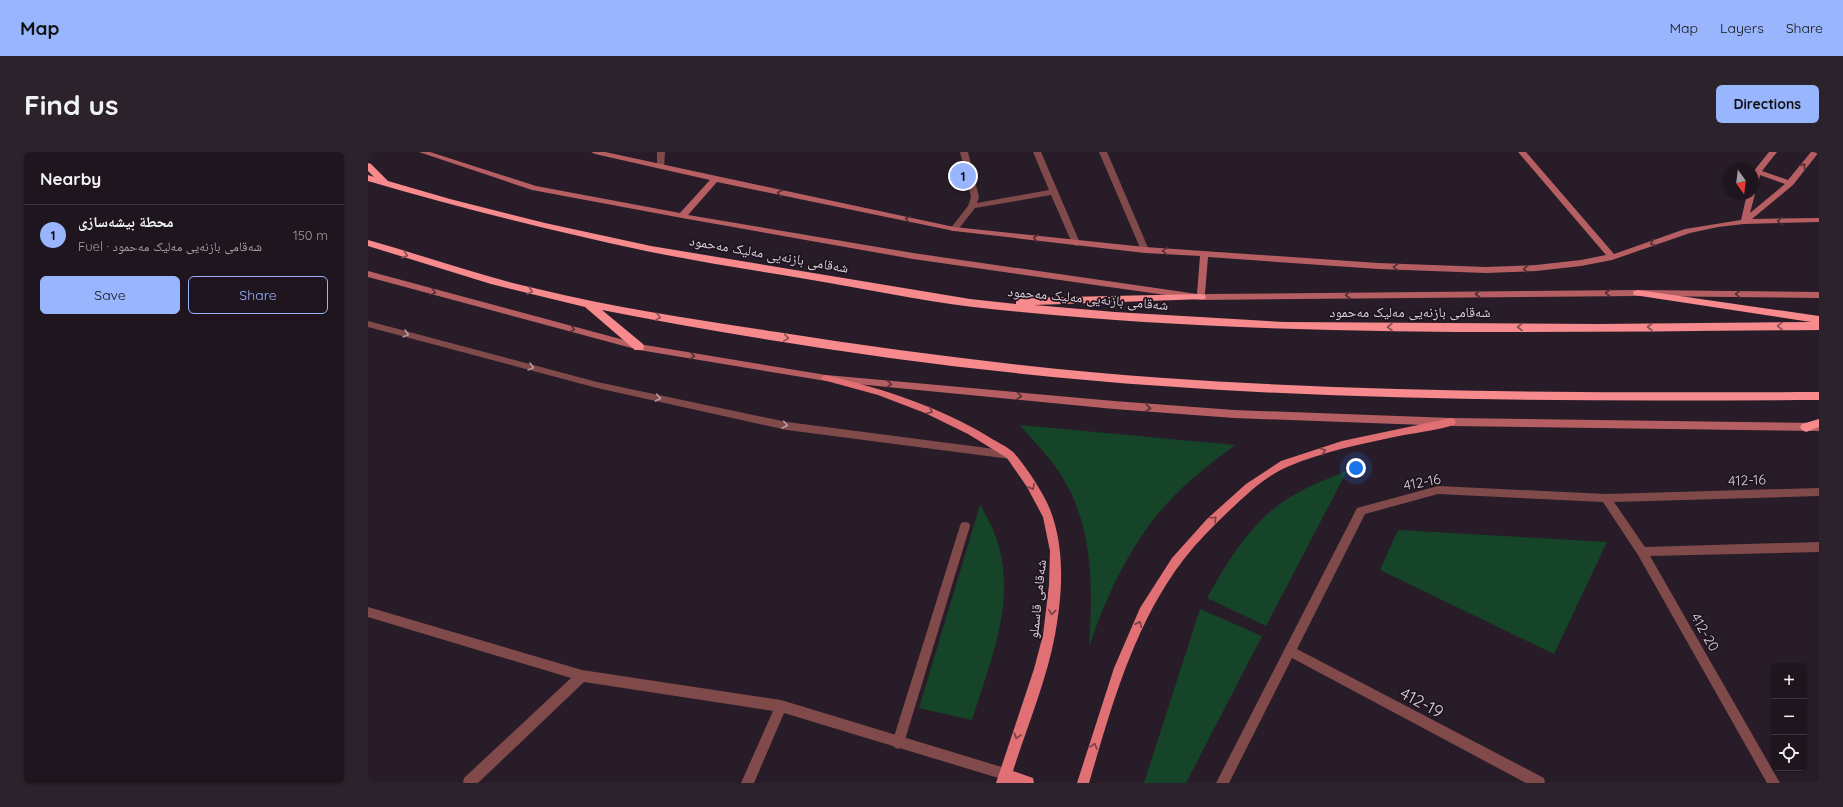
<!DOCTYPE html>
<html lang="en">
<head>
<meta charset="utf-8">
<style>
	body { margin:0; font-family:Quicksand,"Noto Naskh Arabic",sans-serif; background:#2b222b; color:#f1f3f6 }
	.controls { position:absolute; right:12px; bottom:12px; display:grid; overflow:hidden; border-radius:6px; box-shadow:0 1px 3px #0004 }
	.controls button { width:36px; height:36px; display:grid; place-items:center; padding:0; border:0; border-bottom:1px solid #3c343c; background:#1e151e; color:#f1f3f6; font:20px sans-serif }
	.compass { position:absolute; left:1355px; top:12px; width:36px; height:36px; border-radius:50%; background:#1e151e; box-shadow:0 1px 3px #0004; rotate:166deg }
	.you { position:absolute; left:988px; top:316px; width:14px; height:14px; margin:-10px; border:3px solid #fff; border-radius:50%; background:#1a73e8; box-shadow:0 0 0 6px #1a73e833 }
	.badge { display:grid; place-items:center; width:26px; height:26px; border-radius:50%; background:#99b5fd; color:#111; font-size:13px; font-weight:700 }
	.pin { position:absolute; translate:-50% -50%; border:2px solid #fff; box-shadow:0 1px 4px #0006 }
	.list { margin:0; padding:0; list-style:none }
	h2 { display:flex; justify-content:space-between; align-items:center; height:52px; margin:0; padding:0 16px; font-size:17px }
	h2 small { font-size:13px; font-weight:400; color:#a19fa4 }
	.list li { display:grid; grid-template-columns:26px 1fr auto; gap:12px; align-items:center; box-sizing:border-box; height:60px; padding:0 16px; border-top:1px solid #3c343c }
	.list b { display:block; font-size:15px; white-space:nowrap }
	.list p { margin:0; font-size:13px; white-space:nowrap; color:#a19fa4 }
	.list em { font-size:13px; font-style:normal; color:#a19fa4 }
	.actions { display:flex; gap:8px; padding:12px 16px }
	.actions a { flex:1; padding:9px 0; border:1px solid #99b5fd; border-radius:6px; text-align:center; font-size:14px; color:#99b5fd }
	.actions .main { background:#99b5fd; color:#111 }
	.icon { flex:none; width:22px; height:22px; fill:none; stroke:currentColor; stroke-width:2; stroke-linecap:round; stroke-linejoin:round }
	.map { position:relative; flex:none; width:1451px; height:631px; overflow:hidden; border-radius:6px }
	header { display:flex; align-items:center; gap:24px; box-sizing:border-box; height:56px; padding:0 20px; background:#99b5fd; color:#111 }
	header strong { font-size:19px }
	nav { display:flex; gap:22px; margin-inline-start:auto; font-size:14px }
	.intro { display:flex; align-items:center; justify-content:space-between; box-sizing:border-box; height:96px; padding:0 24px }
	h1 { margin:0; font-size:28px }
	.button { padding:10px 18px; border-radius:6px; background:#99b5fd; color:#111; font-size:14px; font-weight:700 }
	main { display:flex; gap:24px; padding:0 24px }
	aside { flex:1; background:#1e151e; border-radius:6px; box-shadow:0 1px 3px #0004 }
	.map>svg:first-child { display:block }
</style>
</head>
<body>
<header>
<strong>Map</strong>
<nav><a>Map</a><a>Layers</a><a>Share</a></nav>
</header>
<div class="intro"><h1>Find us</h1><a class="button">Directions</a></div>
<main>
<aside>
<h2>Nearby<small></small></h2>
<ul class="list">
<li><span class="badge">1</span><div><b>محطة بیشەسازی</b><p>Fuel · شەقامی بازنەیی مەلیک مەحمود</p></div><em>150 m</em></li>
</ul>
<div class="actions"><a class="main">Save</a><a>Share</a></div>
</aside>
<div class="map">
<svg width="1451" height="631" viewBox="0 0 1451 631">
	<rect width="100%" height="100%" fill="#281c28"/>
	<path fill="#164429" d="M652,273L867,293C847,308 826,324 808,342C766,384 740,439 721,495C725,435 726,372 691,320C680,303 665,289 652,273Z
		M979,319L898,474L839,446C857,414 875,383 903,359C925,340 953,329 979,319Z
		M612,353C659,426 627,494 604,568L551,556Z
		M1030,378L1239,390L1186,502L1012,418Z
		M832,457L894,484L818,631H776Z"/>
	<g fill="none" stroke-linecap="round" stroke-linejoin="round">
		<path fill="#804a4a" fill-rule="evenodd" d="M289,0H297L296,17L289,15Z
			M592,0H600L611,45L609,51L681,38L665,0H673L712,91L711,93L708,94L704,91L683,43L607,56L589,79H583L582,77L600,54L603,45Z
			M731,0H739L781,98L780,100L777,101L773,98Z
			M597,370L601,371L602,374L536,591L534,595L530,597L526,595L524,591L592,374L593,371Z"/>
		<path fill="#804a4a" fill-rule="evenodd" d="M0,169L229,230L419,270L642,299L645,300L647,303L645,306L642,307L419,278L229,236L0,175Z
			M1070,334L1238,342L1451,336V344L1246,350L1277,395L1451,390V400L1282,404L1412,631H1399L1270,403L1235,350L1070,342L997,362L929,497L1176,626L1177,631H1158L924,506L861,631H848L989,356Z
			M0,455L214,518L413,548L637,616L642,617L643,622L642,627L637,628L416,561L386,631H373L405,559L216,530L110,631H95L96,626L203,526L0,465Z"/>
		<path fill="#b65f62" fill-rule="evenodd" d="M51,0H62L168,34L312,61L342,28L227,2L223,0H237L586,75L777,95L1010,111L1118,115L1168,113L1213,108L1238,103L1150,0H1158L1246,102L1317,77L1373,68L1379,42H1385V40L1387,42L1382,61L1417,32L1392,23L1389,36L1385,38V20L1401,0H1409L1394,19L1420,28L1443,0H1451L1425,33L1384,67L1451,66V70L1376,72L1350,75L1322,81L1244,108L1213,114L1168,119L1118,121L1010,117L840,105L837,142L1270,138L1451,140V146L1270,144L833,148L545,107L314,66L164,38ZM349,30L586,79L777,101L832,104L829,142L545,101L320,63Z
			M0,119L271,192L458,223L746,249L866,258L1083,266L1451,271V279L1083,274L866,266L746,257L458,229L271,198L0,125Z"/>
		<path fill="#e07073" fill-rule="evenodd" d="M458,223C515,237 570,254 621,285C629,290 640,295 646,301C659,316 680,347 685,366C697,403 694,445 687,483C679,527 659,575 645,619L665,626L666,631H628L666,517L675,483L681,433L682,399L675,365L659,335L639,306L600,282L557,261L510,243L455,228L453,226L455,224Z
			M1083,266L1086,267L1088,270L1086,273C1070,278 1053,280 1036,283C997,291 956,299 919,315C898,324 879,342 862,358C846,373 830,389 816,407C766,472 744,553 721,631H709L746,516L772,456L804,406L839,367L878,332L913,309L974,289Z"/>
		<path fill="#f68a8c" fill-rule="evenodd" d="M0,11L3,12L20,29L82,47L177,71L283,94L602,147L648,152V148L652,146L833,142L837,143L838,145L837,147L666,153L747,160L916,170L1230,172L1443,170L1266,143L1265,141L1266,139L1270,138L1451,164V178C1169,180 886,187 605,155C549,148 493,136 438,127C385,118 331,110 278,99C184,79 92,56 0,29V23L6,25L0,19Z
			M0,88C57,104 112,124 170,137C249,156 329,168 409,180C537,200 666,217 796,226C1014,241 1233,241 1451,240V248C1232,249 1013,250 794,234C606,221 419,194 234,158L275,192L276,195L275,198H267L217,155L123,132L0,94Z
			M1451,267V275L1438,280L1434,278L1432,275L1434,272Z"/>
	</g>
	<defs><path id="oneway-chevron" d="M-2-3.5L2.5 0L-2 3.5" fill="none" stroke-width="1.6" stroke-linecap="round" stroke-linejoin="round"/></defs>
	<g stroke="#532e36">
		<use href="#oneway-chevron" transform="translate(1435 14) rotate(-52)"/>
		<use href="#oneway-chevron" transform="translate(412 41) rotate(-168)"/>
		<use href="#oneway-chevron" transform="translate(540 67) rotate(-168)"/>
		<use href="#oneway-chevron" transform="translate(1412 69) rotate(178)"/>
		<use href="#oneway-chevron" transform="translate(668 86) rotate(-173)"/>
		<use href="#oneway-chevron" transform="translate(1285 91) rotate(158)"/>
		<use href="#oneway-chevron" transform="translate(797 99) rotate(-176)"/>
		<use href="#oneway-chevron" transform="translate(1028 115) rotate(-177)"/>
		<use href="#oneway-chevron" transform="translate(1158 117) rotate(179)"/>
		<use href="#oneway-chevron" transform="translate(65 140) rotate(15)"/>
		<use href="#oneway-chevron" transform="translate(1240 141) rotate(180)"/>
		<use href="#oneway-chevron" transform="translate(1110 142) rotate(180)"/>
		<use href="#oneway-chevron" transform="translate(1370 142) rotate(-179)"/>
		<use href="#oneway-chevron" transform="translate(980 143) rotate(180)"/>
		<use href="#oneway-chevron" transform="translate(204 177) rotate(15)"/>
		<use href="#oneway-chevron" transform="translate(324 204) rotate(9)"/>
		<use href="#oneway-chevron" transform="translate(521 232) rotate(5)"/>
		<use href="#oneway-chevron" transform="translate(651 244) rotate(5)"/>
		<use href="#oneway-chevron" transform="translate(780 256) rotate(5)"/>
	</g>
	<g stroke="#8a4e55">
		<use href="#oneway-chevron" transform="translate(37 103) rotate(17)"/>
		<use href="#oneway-chevron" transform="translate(162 139) rotate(15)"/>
		<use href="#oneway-chevron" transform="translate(290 165) rotate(10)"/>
		<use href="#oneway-chevron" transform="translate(1412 174) rotate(180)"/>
		<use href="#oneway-chevron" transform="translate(1022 175) rotate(180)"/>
		<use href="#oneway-chevron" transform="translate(1152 175) rotate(-180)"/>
		<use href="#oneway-chevron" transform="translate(1282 175) rotate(180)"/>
		<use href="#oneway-chevron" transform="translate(418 186) rotate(9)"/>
	</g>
	<g stroke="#b69ca0">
		<use href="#oneway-chevron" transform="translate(38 182) rotate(15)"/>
		<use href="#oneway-chevron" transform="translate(163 215) rotate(15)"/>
		<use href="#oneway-chevron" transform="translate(290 246) rotate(12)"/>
		<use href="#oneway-chevron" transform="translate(417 273) rotate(11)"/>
	</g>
	<g stroke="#753d44">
		<use href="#oneway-chevron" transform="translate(562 259) rotate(24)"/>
		<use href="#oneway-chevron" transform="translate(955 299) rotate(-16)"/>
		<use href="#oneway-chevron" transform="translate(664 335) rotate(60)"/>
		<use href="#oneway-chevron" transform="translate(846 367) rotate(-45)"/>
		<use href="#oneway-chevron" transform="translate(684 460) rotate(97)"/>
		<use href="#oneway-chevron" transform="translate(771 472) rotate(-64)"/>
		<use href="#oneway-chevron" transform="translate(649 584) rotate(108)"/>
		<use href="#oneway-chevron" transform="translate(726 594) rotate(-74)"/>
	</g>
	<g text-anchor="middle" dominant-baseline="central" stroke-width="3.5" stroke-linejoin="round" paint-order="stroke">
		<g font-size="14" fill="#dad2da" stroke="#1e131e">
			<text transform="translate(401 102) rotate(10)">شەقامی بازنەیی مەلیک مەحمود</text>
			<text transform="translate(720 146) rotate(5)">شەقامی بازنەیی مەلیک مەحمود</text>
			<text x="1042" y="160">شەقامی بازنەیی مەلیک مەحمود</text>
			<text transform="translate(1379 328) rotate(-2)">412-16</text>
			<text transform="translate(1054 330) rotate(-11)">412-16</text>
			<text transform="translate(669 447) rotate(-84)">شەقامی قاسملو</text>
			<text transform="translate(1337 480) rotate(60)">412-20</text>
		</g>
		<g font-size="17" fill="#dad2da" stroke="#1e131e">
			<text transform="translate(1054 550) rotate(28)">412-19</text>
		</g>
	</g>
</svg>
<div class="controls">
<button>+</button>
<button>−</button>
<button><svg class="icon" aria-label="locate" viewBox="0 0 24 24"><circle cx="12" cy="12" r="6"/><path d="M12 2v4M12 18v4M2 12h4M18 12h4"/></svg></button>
</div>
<svg class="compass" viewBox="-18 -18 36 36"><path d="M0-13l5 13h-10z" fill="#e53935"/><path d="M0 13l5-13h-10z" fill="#a19fa4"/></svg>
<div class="you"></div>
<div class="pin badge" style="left:595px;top:24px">1</div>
</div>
</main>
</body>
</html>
